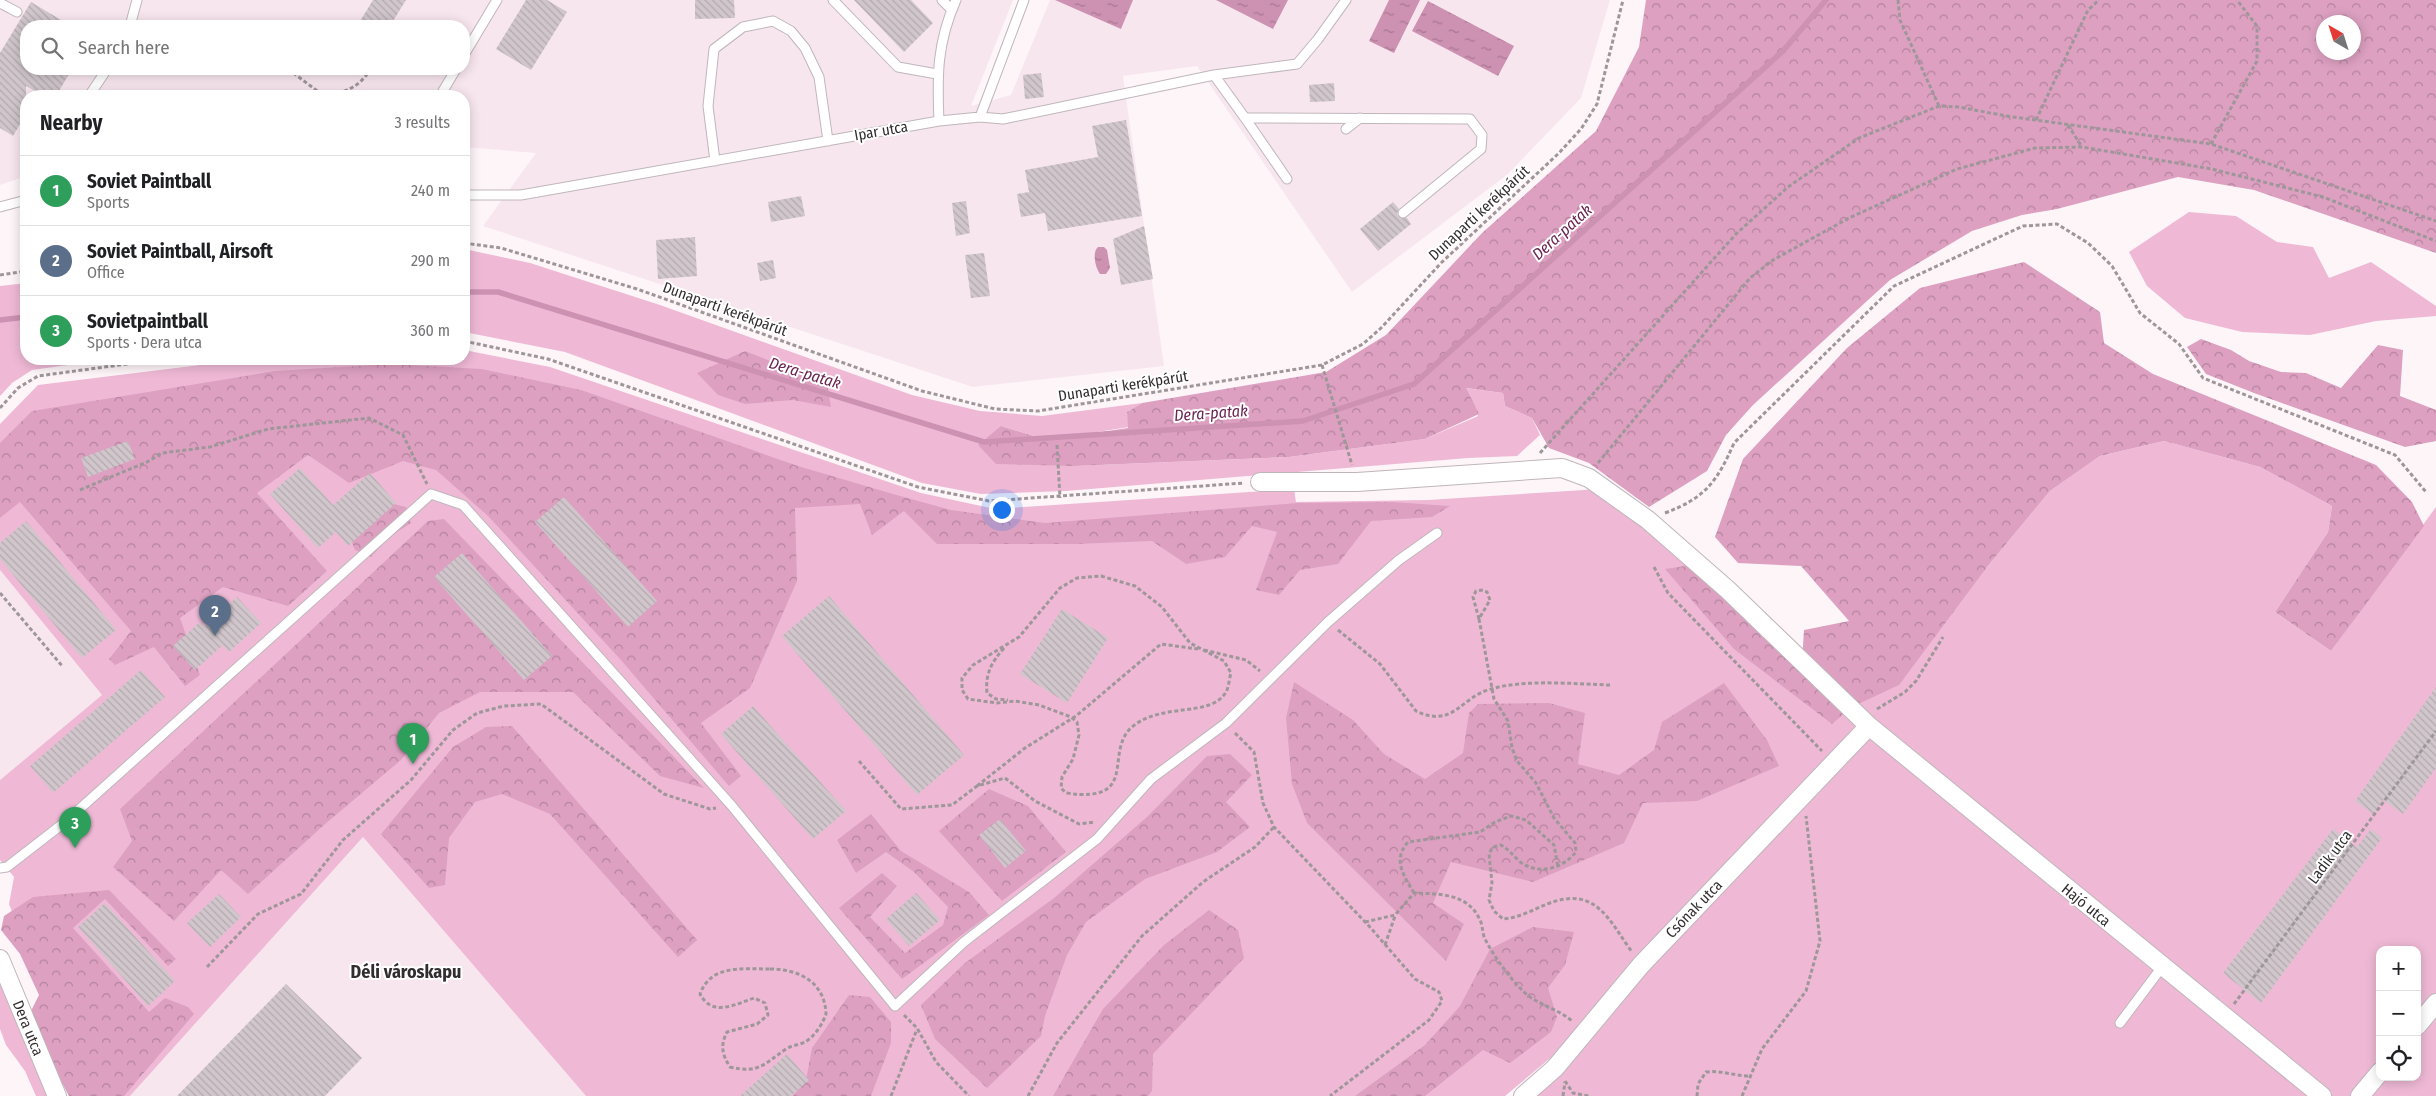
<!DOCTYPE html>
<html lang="en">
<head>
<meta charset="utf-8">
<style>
	body { margin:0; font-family:"Fira Sans Condensed",sans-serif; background:#f2f2f2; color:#202124 }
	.controls { position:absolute; right:15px; bottom:15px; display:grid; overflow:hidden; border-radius:10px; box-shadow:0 2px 12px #0003 }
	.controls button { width:45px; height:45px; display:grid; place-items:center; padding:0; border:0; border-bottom:1px solid #e0e0e0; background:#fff; color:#202124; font:25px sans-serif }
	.compass { position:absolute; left:2316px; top:15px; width:45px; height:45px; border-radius:50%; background:#fff; box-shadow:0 2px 12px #0003; rotate:321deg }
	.you { position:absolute; left:1001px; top:509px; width:18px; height:18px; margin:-12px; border:4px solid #fff; border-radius:50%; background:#1a73e8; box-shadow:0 0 0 8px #1a73e833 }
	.badge { display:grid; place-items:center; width:32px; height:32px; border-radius:50%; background:#46801c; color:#fff; font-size:16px; font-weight:700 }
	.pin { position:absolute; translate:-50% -41px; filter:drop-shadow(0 1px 2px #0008) }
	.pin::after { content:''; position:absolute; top:26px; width:18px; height:15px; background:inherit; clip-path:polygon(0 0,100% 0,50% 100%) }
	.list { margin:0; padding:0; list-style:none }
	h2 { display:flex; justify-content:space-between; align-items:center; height:65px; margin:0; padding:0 20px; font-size:21px }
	h2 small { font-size:16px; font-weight:400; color:#757577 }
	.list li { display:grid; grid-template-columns:32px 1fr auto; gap:15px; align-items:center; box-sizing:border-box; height:70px; padding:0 20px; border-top:1px solid #e0e0e0 }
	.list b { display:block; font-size:19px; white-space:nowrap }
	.list p { margin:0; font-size:16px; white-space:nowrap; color:#757577 }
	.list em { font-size:16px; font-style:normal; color:#757577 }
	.icon { flex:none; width:28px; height:28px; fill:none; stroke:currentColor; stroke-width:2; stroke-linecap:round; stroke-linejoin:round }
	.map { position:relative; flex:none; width:2436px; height:1096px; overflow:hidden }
	.search { position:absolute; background:#fff; box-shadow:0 2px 12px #0003; left:20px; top:20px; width:450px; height:55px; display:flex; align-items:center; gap:12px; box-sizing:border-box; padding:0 18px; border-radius:20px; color:#757577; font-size:19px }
	.panel { position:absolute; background:#fff; box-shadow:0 2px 12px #0003; left:20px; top:90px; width:450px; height:275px; border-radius:20px }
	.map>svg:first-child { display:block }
</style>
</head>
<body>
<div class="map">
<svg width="2436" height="1096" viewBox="0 0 2436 1096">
	<defs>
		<pattern id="forest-crowns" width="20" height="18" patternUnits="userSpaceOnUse" patternTransform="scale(1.25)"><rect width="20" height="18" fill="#dda0c1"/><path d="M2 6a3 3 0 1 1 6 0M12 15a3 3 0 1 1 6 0" fill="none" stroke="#b4839d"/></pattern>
		<pattern id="water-ripples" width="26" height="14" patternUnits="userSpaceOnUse" patternTransform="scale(1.25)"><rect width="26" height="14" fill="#cd91b2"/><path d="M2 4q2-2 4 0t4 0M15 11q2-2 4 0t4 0" fill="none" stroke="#a77791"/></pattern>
		<pattern id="building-back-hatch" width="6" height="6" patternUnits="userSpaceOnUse" patternTransform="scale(1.25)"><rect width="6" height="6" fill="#d0c6cb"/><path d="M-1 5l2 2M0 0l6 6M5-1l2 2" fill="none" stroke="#b3aaaf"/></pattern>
	</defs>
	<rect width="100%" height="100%" fill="#fef5f9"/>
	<path fill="#f8e6ef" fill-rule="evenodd" d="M0,0H1013L971,106L1011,95L1050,0H1610L1581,98L1508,174L1352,292L1197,66L1123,76L1164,366L973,387L483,226L536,153L464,147V96H26V176L0,185ZM26,26H464V69H26Z
		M0,570L102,695L0,780Z
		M363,837L586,1096H130Z"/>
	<path fill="#efb9d6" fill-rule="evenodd" d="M2189,212L2236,216L2277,242L2313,247L2329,278L2371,262L2436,306V316L2376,321L2310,335L2242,332L2185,318L2147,286L2129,252Z
		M464,249L530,263L660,305L912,395L980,411L1042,416L1142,403L1127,412L1129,427L1047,440L1001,426L1075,466L1289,457L1425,439L1478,416L1465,388L1503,393L1505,406L1532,418L1540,435L1517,456L1468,458L1066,491L981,494L922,483L565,352L464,332Z
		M26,283V359H111L32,370L12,383L0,396V286Z
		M464,350L550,367L921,493L995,509L1294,489L1296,502L1428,500L1600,489L1725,593L1862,726L1554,1055L1505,1096H586L363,837L130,1096H85L9,904L14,877L0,860V780L102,695L0,570V424L38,385L249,359H464Z
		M2164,441L2260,467L2332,506L2328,532L2275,612L2331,651L2436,507V1096H1530L1869,732L1852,707L1987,567L2050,491L2100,456ZM2380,950H2417V1077H2380Z
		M0,983L52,1096H36L25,1071L6,1045L0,1029Z"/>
	<path fill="url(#forest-crowns)" fill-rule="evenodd" d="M1646,0H2436V253L2254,190L2178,177L2057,209L2022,215L1972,231L1890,280L1753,405L1726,435L1707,471L1649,507L1589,463L1549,448L1532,418L1505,406L1503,393L1466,388L1479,414L1425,439L1289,457L1075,466L996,464L978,445L1001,426L1047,440L1128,428L1127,412L1142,403L1326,372L1386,335L1482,233L1596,131L1639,47ZM2324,22H2354V52H2324Z
		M2024,262L2100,312L2104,343L2153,374L2376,465L2412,502L2424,526L2331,651L2275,612L2328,532L2332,506L2260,467L2164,441L2100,456L2050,491L1987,567L1899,685L1852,707L1832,724L1734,649L1665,569L1698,564L1762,637L1802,662L1804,630L1849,621L1801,566L1738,563L1715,537L1743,459L1847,348L1920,288Z
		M2201,339L2231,350L2249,361L2281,372L2306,373L2341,388L2378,345L2403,350L2400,396L2436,410V441L2405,447L2254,393L2206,374L2187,347Z
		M745,351L827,383L831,407L793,400L745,404L718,395L697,373Z
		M390,364L482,369L581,390L798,466L893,494L951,510L1045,523L1297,503L1392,502L1450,506L1432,517L1371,521L1338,564L1300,570L1279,595L1256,590L1277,532L1252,526L1225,557L1186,564L1152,541L1075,544H937L904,511L872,535L860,504L795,508L797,581L750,688L701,723L741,776L729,786L620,659L488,516L436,470L403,461L349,483L308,455L257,493L327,571L288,606L223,587L180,618L200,675L185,686L154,647L115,665L109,659L131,631L20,502L0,518V443L32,411L275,371Z
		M378,500L406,507L411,523L388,538L371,557L355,550L348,532Z
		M444,519L704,788L660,776L573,692H480L439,713L401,760L324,825L248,894L221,870L174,921L113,867L132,841L120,809L428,521Z
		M1294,682L1353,720L1384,754L1425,779L1463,753L1469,713L1478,704L1549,703L1585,713L1578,764L1619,775L1654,750L1662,722L1724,683L1767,740L1779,766L1697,801L1643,803L1624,843L1533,882L1451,862L1433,903L1464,924L1446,961L1307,823L1292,784L1286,718Z
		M512,726L697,940L678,957L550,814L502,794L475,802L449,838L445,885L429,888L381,834L453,747L486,727Z
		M1230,754L1252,775L1226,802L1250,827L1217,852L1145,879L1086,922L1067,955L1045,1016L1041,1036L987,1088L935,1039L921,1005L965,963L1054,898L1148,816L1207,756Z
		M989,789L1028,806L1066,852L1002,901L939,831Z
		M871,814L901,851L969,892L989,915L902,979L839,908L882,873L897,886L870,917L905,953L943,925L948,907L914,872L886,852L856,873L837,840Z
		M109,890L176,959L168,966L105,899L73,928L149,1012L165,998L188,1007L194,1014L124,1096H69L56,1072L31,1011L39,995L20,954L1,930L4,916L33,897Z
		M1209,910L1238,930L1244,958L1153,1054L1152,1091L1148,1096H1053L1103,1009L1164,945Z
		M1533,927L1574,932L1565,965L1548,988L1557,1017L1551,1032L1510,1063L1483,1050L1425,1096H1355L1425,1045L1460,1006L1490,949Z
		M849,995L870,997L891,1022V1043L871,1096H793L806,1080L812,1048Z"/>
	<path fill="url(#water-ripples)" d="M1055,0H1133L1121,29Z
		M1216,0H1288L1273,29Z
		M1389,0H1420L1394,53L1369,41Z
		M1428,1L1514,46L1498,76L1412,31Z
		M1098,247H1104L1107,250L1110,268L1106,274H1100C1095,267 1092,252 1098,247Z"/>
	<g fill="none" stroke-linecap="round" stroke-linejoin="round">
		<path stroke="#cd91b2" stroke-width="5.5" d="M464,292H498L984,442L1303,421L1414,384L1783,51L1826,0
			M0,320L26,317"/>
	</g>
	<path fill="url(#building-back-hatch)" d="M373,0H406L390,26H357Z
		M526,0H547L567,12L531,70L496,49Z
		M695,0H734L735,18L695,19Z
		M854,0H911L933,23L904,52Z
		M31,2L71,26H26V69H72L56,96H44L26,86V114L13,136L0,128V53Z
		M1041,73L1044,97L1025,99L1023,75Z
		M1334,83L1335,101L1310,102L1309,85Z
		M1126,120L1142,216L1048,231L1045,213L1021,217L1017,194L1029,192L1025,170L1098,157L1092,126Z
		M801,196L805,216L771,222L768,202Z
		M966,201L970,233L956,236L952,203Z
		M1393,202L1399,209L1397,214L1399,217L1407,218L1411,224L1378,251L1360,229Z
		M1144,226L1153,279L1121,285L1113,239Z
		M695,237L697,276L658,279L656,240Z
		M984,253L990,296L971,298L965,255Z
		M773,260L776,278L760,281L757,263Z
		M128,441L135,459L88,477L81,458Z
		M300,468L333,505L370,473L396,503L348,546L336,532L318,548L270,494Z
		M564,497L657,601L628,627L535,522Z
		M26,521L116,630L82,658L0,559V543Z
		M462,553L552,656L524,680L434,577Z
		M829,596L964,755L917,795L782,636Z
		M237,597L261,623L229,652L223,645L195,670L173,646L200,622L204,627Z
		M1062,609L1108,638L1067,703L1020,674Z
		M141,670L165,697L53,793L30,766Z
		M2436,687V768L2403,814L2383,800L2373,814L2355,801Z
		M753,706L846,811L813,839L721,734Z
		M1000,819L1026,851L1005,868L979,835Z
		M2333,829L2357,847L2371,829L2382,838L2261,1003L2223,973Z
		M916,893L940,920L909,946L886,919Z
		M219,894L241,917L210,947L187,923Z
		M105,903L175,981L148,1006L78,927Z
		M286,984L362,1058L325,1096H177Z
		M787,1054L809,1080L791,1096H740Z"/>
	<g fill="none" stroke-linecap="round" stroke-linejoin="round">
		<defs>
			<path id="service" d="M833,0L898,67L937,74
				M942,0L952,10
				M0,3L17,12
				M130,26L137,0
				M464,55L497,0
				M1214,75L1245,118L1470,119L1482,135L1481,149L1403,213
				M89,96L107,69
				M440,96L456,69
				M980,117L1024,0
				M1245,118L1287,179
				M939,121C937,75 937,43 956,0
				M1346,129L1360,118
				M715,161L708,106L714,49L743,27L773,21L791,31L805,48L819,77L828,141
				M464,195H521L939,121L980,117L1003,119L1214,75L1297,64L1318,39L1346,0
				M0,207L26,200
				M0,868L7,867L65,822L431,494L463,505L732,806L895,1006L964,942L1097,839L1151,779L1226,723L1328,622L1399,560L1437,533
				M2120,1023L2162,967"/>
			<path id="minor" d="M1260,482H1357L1562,468L1589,478L1648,520L1728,590L1869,726L2322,1096
				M0,959L57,1096
				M2417,1026L2436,1003
				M1523,1096L1555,1068L1641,965L1869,726
				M2360,1096L2380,1072"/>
		</defs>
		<use href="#service" stroke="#bfb6bb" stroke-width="11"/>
		<use href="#minor" stroke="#bfb6bb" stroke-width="20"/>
		<path stroke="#9e979a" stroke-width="3" stroke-dasharray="4 2.5" stroke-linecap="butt" d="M1898,0L1900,20L1939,106
			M288,69L324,96
			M325,96C347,91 357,89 371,69
			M2036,120L2088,10L2099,0
			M2068,125L2082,147
			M2211,144L2257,61V26L2237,0
			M464,243L501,248L637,289L922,391L995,409L1038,411L1322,365L1363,344L1381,328L1441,263L1558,154L1581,129L1597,104L1623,0
			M0,275L26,271
			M464,341L548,359L918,487L989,501L1244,483
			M1322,365L1352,465
			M0,408L18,388L38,376L164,359
			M1057,445L1060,498
			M1540,453L1736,234L1788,187L1859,138L1939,106L1959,107L2006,116L2211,144L2436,221
			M1598,463L1750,278L1773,260L1849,218L1957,169L2035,148L2082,147L2212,169L2323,197L2436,241
			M80,490L147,462L162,453L210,447L268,429L369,418L403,435L427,484
			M1665,513C1705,498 1717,482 1734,443L1894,286L2023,226L2057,224L2088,243L2112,266L2140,313L2179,344L2203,378L2395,455L2426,492
			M1654,567L1668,593L1822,751
			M1101,576L1135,586L1162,607L1190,643L1224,661L1231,673C1229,679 1229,687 1226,692C1211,718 1161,702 1132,727C1103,752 1141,804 1066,793L1061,788L1062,777L1073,759L1079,735L1077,722L1071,717L1039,705L1015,701L997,703L968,699L962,690V678L973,665L1019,637L1060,588L1077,578Z
			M0,593L63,667
			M1479,619L1473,597L1476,591L1483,590L1487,592L1490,600L1479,619L1494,699L1508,721L1512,748L1517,761L1536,783L1554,818L1575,843L1576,852C1562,869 1538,876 1519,861C1513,855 1508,849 1501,845L1493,847L1489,854L1492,883L1489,900L1494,911L1503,919C1518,918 1533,910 1547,904C1596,885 1608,919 1632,952
			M1338,630L1380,664L1416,711C1454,729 1460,697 1491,689C1525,679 1575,684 1610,685
			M1004,648C992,662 985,673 987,693L996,699L1008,700
			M1204,650L1246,660L1260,671
			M1877,709L1905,692L1916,681L1943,637
			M1235,733L1254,752L1263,803L1274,827L1369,926L1415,979L1439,992L1442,1001L1429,1020L1330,1096
			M859,761L901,809L952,805L977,786L1005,778L1035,801L1079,824L1095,822
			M977,786L1025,748L1076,716L1161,644L1198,649
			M1414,893C1404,876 1392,860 1408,842L1480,832L1495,822L1511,816L1526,820L1554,845L1558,867
			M1365,922L1395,915L1414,893C1439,894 1468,893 1480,920C1483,926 1482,933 1485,939C1495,958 1508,976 1523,991C1537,1005 1557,1008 1572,1021
			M1385,945L1395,916
			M207,967L258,914L301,894L343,840L411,780L453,730L477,713L504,706L541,704L664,794L710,809L716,808
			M770,969C800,969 825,983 826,1014C822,1025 815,1036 805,1042C799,1045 792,1045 786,1049C764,1064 759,1074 730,1067C722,1054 720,1046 727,1032L757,1024L768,1015L765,1003L754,998C734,1005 712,1017 700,994C711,964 743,969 770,969Z
			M2234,1004L2436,731
			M904,1015L917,1028L936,1062L969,1096
			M1565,1081L1573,1093L1589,1096
			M891,1096L917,1029
			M1028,1096L1057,1043L1142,936L1203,882L1255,847L1274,827
			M1563,1096L1565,1082
			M1697,1096L1698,1084L1706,1072C1722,1070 1733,1076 1751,1076
			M1742,1096L1762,1049L1806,991L1820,941L1806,816"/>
		<use href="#service" stroke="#fff" stroke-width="9"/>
		<use href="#minor" stroke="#fff" stroke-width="18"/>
	</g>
	<g text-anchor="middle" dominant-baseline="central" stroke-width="4" stroke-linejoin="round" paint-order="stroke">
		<g font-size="15" fill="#322e30" stroke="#fff">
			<text transform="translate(881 131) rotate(-10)">Ipar utca</text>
			<text transform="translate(1479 213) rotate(-43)">Dunaparti kerékpárút</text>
			<text transform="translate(725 309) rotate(20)">Dunaparti kerékpárút</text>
			<text transform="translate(1123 386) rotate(-9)">Dunaparti kerékpárút</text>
			<text transform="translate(2330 857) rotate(-53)">Ladik utca</text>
			<text transform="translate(2086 905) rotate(39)">Hajó utca</text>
			<text transform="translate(1694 909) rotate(-46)">Csónak utca</text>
			<text transform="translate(28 1028) rotate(68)">Dera utca</text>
		</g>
		<g font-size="16" font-style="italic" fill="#6b2451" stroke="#fff">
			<text transform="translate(1562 232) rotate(-42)">Dera-patak</text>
			<text transform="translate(805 373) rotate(17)">Dera-patak</text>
			<text transform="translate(1211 413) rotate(-4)">Dera-patak</text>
		</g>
		<g font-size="18" font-weight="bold" fill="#322e30" stroke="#fff">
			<text x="406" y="972">Déli városkapu</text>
		</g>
	</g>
</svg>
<div class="controls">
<button>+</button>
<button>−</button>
<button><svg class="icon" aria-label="locate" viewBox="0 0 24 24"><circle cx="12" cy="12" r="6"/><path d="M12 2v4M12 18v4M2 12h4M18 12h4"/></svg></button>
</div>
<svg class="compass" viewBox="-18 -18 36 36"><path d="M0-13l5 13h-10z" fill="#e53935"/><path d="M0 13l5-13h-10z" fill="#757577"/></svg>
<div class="you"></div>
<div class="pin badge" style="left:413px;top:764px;background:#2e9e5b">1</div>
<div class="pin badge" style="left:215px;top:636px;background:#5c6f8a">2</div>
<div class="pin badge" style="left:75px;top:848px;background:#2e9e5b">3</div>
<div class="search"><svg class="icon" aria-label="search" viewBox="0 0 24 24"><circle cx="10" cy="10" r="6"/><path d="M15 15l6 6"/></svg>Search here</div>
<section class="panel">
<h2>Nearby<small>3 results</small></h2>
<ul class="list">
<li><span class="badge" style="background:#2e9e5b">1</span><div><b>Soviet Paintball</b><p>Sports</p></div><em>240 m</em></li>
<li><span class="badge" style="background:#5c6f8a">2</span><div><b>Soviet Paintball, Airsoft</b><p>Office</p></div><em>290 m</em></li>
<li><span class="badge" style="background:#2e9e5b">3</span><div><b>Sovietpaintball</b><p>Sports · Dera utca</p></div><em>360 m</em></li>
</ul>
</section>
</div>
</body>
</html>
